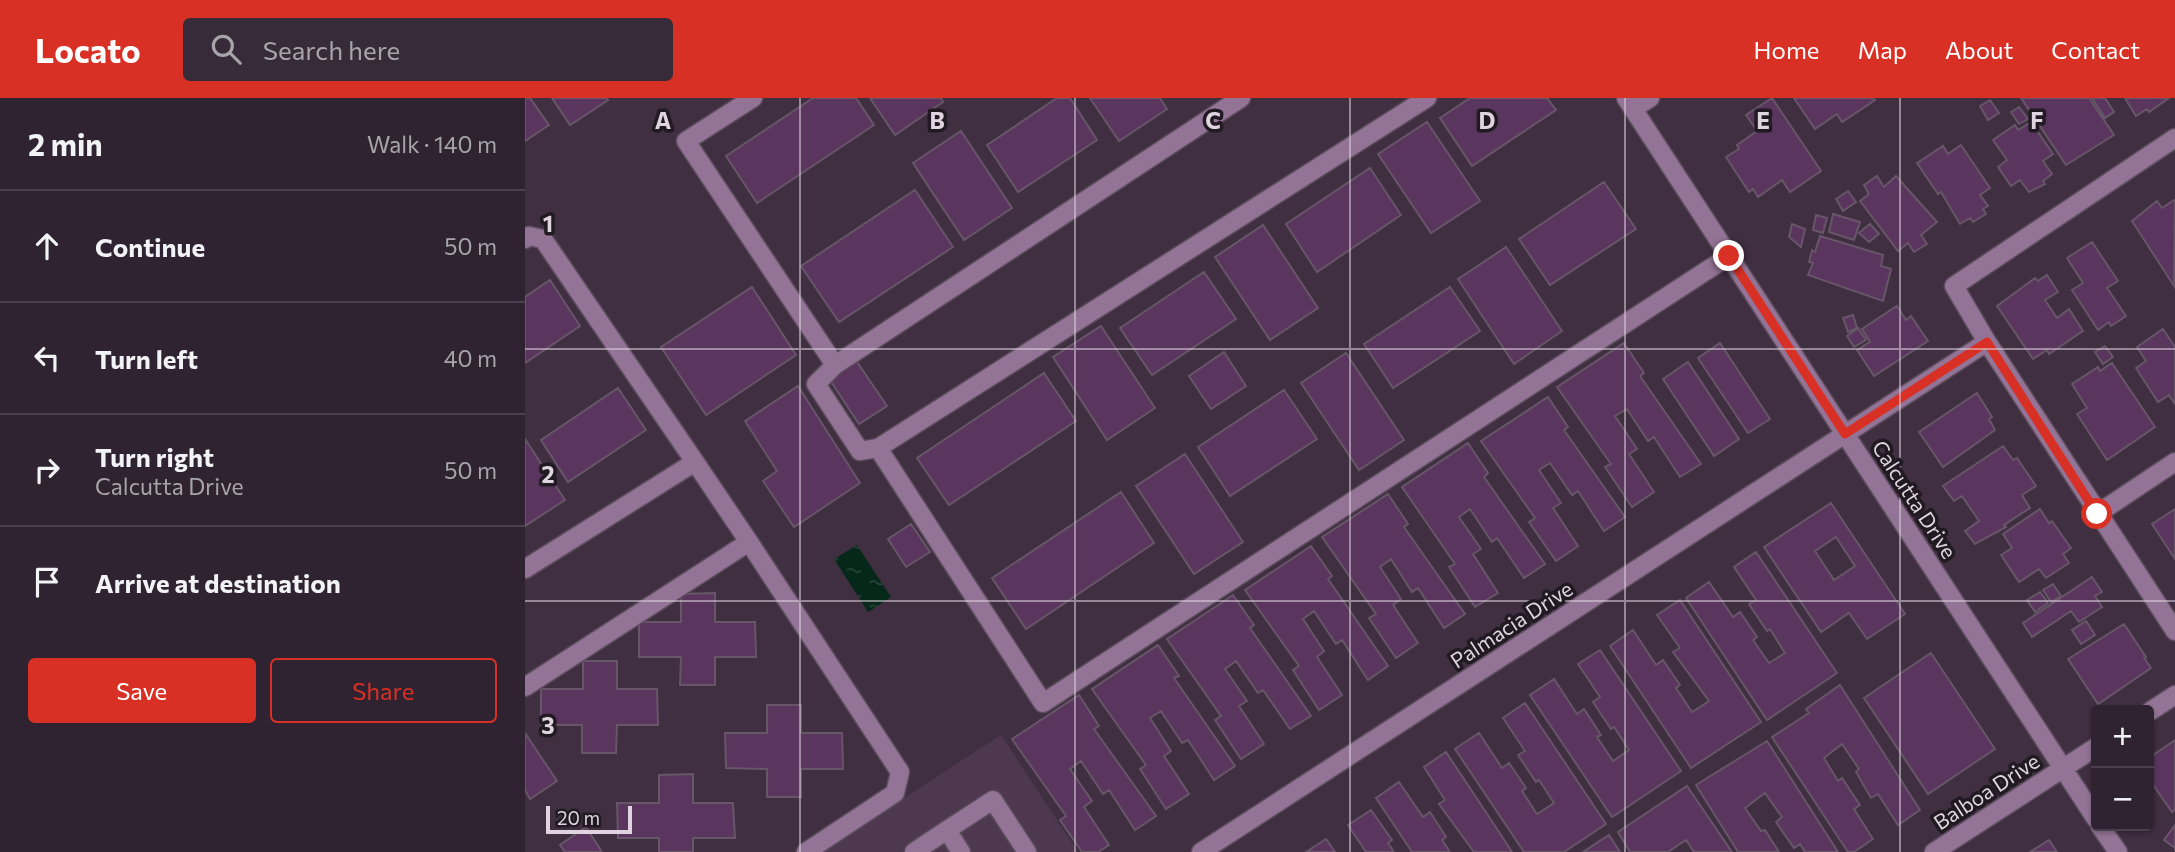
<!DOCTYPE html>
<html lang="en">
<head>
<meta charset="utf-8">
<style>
	body { margin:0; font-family:Commissioner,sans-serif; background:#372b39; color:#f1f3f6 }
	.controls { position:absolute; right:21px; bottom:21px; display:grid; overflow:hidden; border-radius:7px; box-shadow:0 2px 5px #0004 }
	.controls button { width:63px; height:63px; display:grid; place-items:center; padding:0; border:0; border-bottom:2px solid #4a404d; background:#2f2331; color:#f1f3f6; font:35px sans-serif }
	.scale { position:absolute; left:21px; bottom:18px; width:86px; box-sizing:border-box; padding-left:7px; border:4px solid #dfd4df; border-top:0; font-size:19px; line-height:24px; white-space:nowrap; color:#dfd4df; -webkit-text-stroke:5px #211a22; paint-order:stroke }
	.stop { position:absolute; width:21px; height:21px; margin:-16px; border:5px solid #d93025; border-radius:50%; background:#fff }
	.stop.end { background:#d93025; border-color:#fff; box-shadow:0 2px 7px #0008 }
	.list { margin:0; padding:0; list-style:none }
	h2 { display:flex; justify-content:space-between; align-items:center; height:91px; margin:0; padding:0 28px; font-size:30px }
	h2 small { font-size:23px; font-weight:400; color:#a7a4ab }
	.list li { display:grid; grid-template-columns:46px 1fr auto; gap:21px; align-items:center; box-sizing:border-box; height:112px; padding:0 28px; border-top:2px solid #4a404d }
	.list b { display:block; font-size:26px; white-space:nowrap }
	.list p { margin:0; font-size:23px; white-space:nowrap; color:#a7a4ab }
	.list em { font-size:23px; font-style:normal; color:#a7a4ab }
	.actions { display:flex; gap:14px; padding:21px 28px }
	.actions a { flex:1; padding:16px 0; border:2px solid #d93025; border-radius:7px; text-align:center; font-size:24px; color:#d93025 }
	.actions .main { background:#d93025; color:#fff }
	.icon { flex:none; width:38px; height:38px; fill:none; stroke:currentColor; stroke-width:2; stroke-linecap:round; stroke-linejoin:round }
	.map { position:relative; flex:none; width:1650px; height:754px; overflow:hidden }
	header { display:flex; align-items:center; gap:42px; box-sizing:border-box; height:98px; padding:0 35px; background:#d93025; color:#fff }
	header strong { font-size:33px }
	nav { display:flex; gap:38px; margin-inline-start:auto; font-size:24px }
	.search { width:490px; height:63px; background:#372b39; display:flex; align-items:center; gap:18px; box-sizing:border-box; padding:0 24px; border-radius:7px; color:#a7a4ab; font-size:26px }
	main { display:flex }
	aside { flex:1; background:#2f2331 }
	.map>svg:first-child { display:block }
</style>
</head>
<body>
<header>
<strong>Locato</strong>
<div class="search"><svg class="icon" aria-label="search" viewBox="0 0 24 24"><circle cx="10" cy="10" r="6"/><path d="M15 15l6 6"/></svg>Search here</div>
<nav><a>Home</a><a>Map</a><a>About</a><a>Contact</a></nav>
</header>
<main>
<aside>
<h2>2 min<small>Walk · 140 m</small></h2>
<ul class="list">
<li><svg class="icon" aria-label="ahead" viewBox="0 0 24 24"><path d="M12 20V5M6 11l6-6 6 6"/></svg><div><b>Continue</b></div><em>50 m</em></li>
<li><svg class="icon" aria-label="left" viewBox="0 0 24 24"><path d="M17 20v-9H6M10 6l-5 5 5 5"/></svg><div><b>Turn left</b></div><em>40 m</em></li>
<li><svg class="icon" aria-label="right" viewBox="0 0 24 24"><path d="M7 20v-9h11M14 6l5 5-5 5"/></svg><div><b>Turn right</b><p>Calcutta Drive</p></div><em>50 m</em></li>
<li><svg class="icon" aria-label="arrive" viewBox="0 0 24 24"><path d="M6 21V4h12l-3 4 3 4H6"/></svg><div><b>Arrive at destination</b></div></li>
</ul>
<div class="actions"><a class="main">Save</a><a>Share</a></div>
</aside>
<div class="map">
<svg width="1650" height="754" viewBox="0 0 1650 754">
	<defs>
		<pattern id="water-ripples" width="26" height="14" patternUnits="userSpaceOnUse" patternTransform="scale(1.75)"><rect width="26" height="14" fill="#05281a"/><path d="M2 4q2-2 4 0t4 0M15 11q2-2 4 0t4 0" fill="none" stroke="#29463b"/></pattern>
	</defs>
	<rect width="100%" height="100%" fill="#3f2f41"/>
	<path fill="#4d384f" d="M476,637L553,754H296Z"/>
	<path fill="url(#water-ripples)" d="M332,447L366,499L343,514L309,461Z"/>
	<path fill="#5a365e" stroke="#675568" stroke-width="2" fill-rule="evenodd" d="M0,0H5L24,27L0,43Z
		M27,0H81L83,2L45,27Z
		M288,0H331L349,27L232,105L201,58Z
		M345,0H416L418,4L370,37Z
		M532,0H545L572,42L493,94L462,47Z
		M565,0H635L642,11L594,43Z
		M945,0H1022L1031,12L947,68L915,20Z
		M1247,0L1296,73L1265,94L1257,82L1233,99L1228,91L1224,94L1201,59L1214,51L1212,47L1232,33L1221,17Z
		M1269,0H1348L1350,2L1317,24L1312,16L1290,31Z
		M1496,0H1564L1589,37L1541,67Z
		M1567,0H1580L1589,14L1580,20Z
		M1600,0H1644L1624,14L1622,11L1611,18Z
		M1465,2L1474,15L1463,22L1455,8Z
		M1494,9L1503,21L1494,26L1486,14Z
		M902,24L955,103L906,135L853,56Z
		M1506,24L1528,56L1518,63L1527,76L1518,83L1520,86L1504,94L1495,82L1486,88L1473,69L1482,62L1468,42L1490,27L1493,32Z
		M436,33L487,110L439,142L388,65Z
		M1436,47L1465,90L1455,97L1463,108L1458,111L1461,116L1448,124L1445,120L1435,126L1416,94L1413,96L1392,65L1418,48L1423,56Z
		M845,70L876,117L792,174L761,126Z
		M1352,78L1359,89L1371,78L1412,124L1396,137L1402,146L1389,154L1383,145L1373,153L1335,103L1344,96L1339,87Z
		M1079,84L1111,131L1025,187L994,141Z
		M390,92L428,149L314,224L276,168Z
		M1323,93L1331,104L1318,113L1311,101Z
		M1649,102L1650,103L1649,188L1607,123L1632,103L1637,110Z
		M1308,116L1335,124L1329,142L1304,134Z
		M1291,117L1302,120L1298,135L1288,132Z
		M1267,126L1280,131L1276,149L1264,139Z
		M1345,126L1354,136L1344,144L1334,135Z
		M738,127L793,210L745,242L690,159Z
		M1295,138L1358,157L1356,168L1366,171L1358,203L1283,177L1288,165L1284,164L1287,152L1290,154Z
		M1567,144L1593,183L1582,190L1601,218L1586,228L1584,224L1573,232L1547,192L1558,185L1542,160Z
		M981,149L1037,233L989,266L933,181Z
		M679,174L711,221L627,277L595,230Z
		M1522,177L1533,194L1520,202L1532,220L1544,211L1558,233L1524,256L1522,252L1508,261L1472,208L1510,180L1513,183Z
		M25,182L55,228L0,265V199Z
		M227,189L271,257L181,317L136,249Z
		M925,189L955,233L868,290L839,246Z
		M1372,208L1381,222L1386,218L1403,243L1349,278L1332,252L1345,244L1337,231Z
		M1328,217L1332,230L1323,234L1318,220Z
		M576,228L630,310L582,342L528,259Z
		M1333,230L1341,242L1329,249L1322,238Z
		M1638,231L1650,249V306L1644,297L1633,304L1611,270L1621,263L1612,249Z
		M1099,245L1119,275L1115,278L1176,366L1155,379L1129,339L1123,343L1102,311L1090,318L1112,351L1104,356L1129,394L1107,409L1080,369L1086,366L1032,289Z
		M1195,245L1245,321L1223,335L1173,260Z
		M1580,248L1588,259L1578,266L1570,254Z
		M699,254L721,288L686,311L664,278Z
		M821,255L879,342L834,372L776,285Z
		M330,261L362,308L334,326L303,279Z
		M1163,264L1214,341L1189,358L1138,281Z
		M1587,265L1630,329L1582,362L1552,316L1562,310L1547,286L1573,269L1575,273Z
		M519,275L551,323L424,407L392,360Z
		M273,288L335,385L269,429L238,383L252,373L220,323Z
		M93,290L121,332L43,384L16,342Z
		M759,292L792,341L705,398L673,349Z
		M1452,295L1467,319L1464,321L1470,332L1418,369L1394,334Z
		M1023,299L1043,329L1039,332L1100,419L1079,433L1053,393L1047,397L1025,365L1014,372L1036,405L1028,410L1053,448L1031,463L1004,424L1010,420L956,343Z
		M0,341L40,402L0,428Z
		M943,345L963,375L959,379L1020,466L999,480L972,440L967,444L945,411L934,419L956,451L948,456L973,495L950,509L924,469L930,466L877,389Z
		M1478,348L1488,362L1492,360L1511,388L1497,397L1505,410L1479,427L1481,429L1450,446L1440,433L1454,423L1437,398L1429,403L1418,388Z
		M660,356L718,444L669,476L611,388Z
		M596,394L629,445L501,531L467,480Z
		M863,396L883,426L879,429L940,516L919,530L893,490L887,494L866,461L855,469L876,501L868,507L893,545L871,560L844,520L851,516L797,439Z
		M1306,405L1380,516L1342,541L1324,515L1296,534L1239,449ZM1311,439L1330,468L1309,482L1290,453Z
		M1515,411L1524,425L1527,423L1546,450L1538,456L1544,465L1521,480L1514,471L1494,484L1476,457L1487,450L1478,436Z
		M1650,411V461L1627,426Z
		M386,426L405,454L381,469L363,441Z
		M786,448L807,478L803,481L863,568L843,582L817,542L811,546L789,513L778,521L799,553L792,559L817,597L794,612L768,572L774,568L720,492Z
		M1231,454L1312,575L1242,622L1161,500L1184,484L1208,519L1215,514L1232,539L1228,542L1244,565L1260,555L1245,531L1242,533L1224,506L1231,502L1209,469Z
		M1567,479L1577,494L1570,498L1577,509L1554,524L1546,513L1507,539L1498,525Z
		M1528,486L1536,498L1526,504L1518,492Z
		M1515,494L1523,505L1510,514L1502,502Z
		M190,495V524H230L231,559H190V587H155L156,559H114V524H156V496Z
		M708,497L729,527L725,530L786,618L765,631L738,592L733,595L711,563L700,571L722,603L714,608L739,646L716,661L690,622L696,618L642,541Z
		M1155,502L1236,624L1166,670L1085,548L1108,532L1131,567L1138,562L1155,587L1151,590L1167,614L1184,603L1148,554L1155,550L1132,517Z
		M1561,523L1570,537L1556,546L1547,532Z
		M1599,526L1621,559L1619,560L1626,570L1573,606L1543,561Z
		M633,547L654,578L649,580L710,668L689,682L663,642L657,645L636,613L625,620L646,653L639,658L664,696L641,711L615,671L621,667L567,591Z
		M1075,552L1156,673L1087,719L1005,597L1029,581L1052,616L1059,611L1076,637L1072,639L1088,663L1104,652L1089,629L1086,631L1068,604L1075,599L1053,566Z
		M1406,555L1470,651L1403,696L1339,600Z
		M58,563H92V591H132L133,627H92L91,655H57V627H16V591H58Z
		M1315,587L1395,712L1373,727L1353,696L1346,700L1331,674L1334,671L1317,646L1299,660L1313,683L1317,680L1335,707L1329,711L1348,741L1329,754H1323L1247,639L1284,615L1281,611Z
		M554,597L574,628L569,631L631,718L610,732L584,692L578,696L556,663L545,671L567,703L559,709L584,747L573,754H557L535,722L541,718L487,641Z
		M1000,605L1081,726L1039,754H999L930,651L954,635L977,670L984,665L1001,690L997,693L1012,716L1029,705L1014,682L1011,684L993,657L1000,653L978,620Z
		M242,607H276V635H317L318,671H276V699H242V671L201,670L200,635H242Z
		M0,635L32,683L5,701L0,692Z
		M1650,642V712L1647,714L1624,681V660Z
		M1242,643L1313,754H1280L1275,746L1269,750L1251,724L1257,719L1240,695L1220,710L1236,733L1240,732L1254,754H1213L1171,687Z
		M921,654L976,737L987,754H949L914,706L920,702L899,669Z
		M168,676V705H208L210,740H168V754H134V740H93L92,705H134V677Z
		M874,684L898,719L905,714L921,739L917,742L925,754H887L851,700Z
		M1162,688L1207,754H1169L1161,742L1143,754H1105L1093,734Z
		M846,712L867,742L863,745L869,754H841L823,727Z
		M1650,727V753V750L1639,742Z
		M61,729L77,754H40L35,747Z
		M1084,737L1095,754H1058Z
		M801,741L810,754H781Z
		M1524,742L1532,754H1505Z"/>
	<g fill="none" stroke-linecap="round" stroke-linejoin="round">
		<defs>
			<path id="minor" d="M228,0L161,43L310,267L716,0
				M902,0L353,350L518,605L1204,158
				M1101,0L1571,721
				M1108,11L1125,0
				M1650,40L1429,188L1462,244L1650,533
				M0,141L4,138L18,141L170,364L0,471
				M310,267L291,286L335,353L353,350
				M170,364L224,444
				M1572,416L1650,364
				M0,589L224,444L375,674L370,695L281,754
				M1624,614L1650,597
				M1575,728L1593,754
				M422,732L468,702L502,754
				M389,754L422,732L436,754
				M676,754L1462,244
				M1409,754L1571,649"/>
		</defs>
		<use href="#minor" stroke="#5c4d5d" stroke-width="21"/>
		<use href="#minor" stroke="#937496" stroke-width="18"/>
	</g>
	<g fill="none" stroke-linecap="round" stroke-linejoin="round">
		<path stroke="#d93025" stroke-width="9" d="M1204,158L1320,336L1462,244L1572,416"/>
	</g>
	<path fill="none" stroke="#dfd4df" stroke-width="2" stroke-opacity="0.55" d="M275,0V754M550,0V754M825,0V754M1100,0V754M1375,0V754M0,251H1650M0,503H1650"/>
	<g text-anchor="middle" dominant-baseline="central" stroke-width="7" stroke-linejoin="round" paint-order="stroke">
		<g font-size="21" fill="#dfd4df" stroke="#211a22">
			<text transform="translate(1390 401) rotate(57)">Calcutta Drive</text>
			<text transform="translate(986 526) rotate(-33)">Palmacia Drive</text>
			<text transform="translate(1461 693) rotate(-33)">Balboa Drive</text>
		</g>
	</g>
	<g font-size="23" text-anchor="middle" font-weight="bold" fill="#dfd4df" stroke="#211a22" stroke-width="7" stroke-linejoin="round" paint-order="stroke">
		<text x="138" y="31">A</text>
		<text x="412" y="31">B</text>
		<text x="688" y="31">C</text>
		<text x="962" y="31">D</text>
		<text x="1238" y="31">E</text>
		<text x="1512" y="31">F</text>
		<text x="23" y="134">1</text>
		<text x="23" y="385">2</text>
		<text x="23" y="636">3</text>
	</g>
</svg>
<div class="controls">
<button>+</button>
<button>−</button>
</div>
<div class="scale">20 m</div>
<div class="stop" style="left:1572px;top:416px"></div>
<div class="stop end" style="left:1204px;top:158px"></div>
</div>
</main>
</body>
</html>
